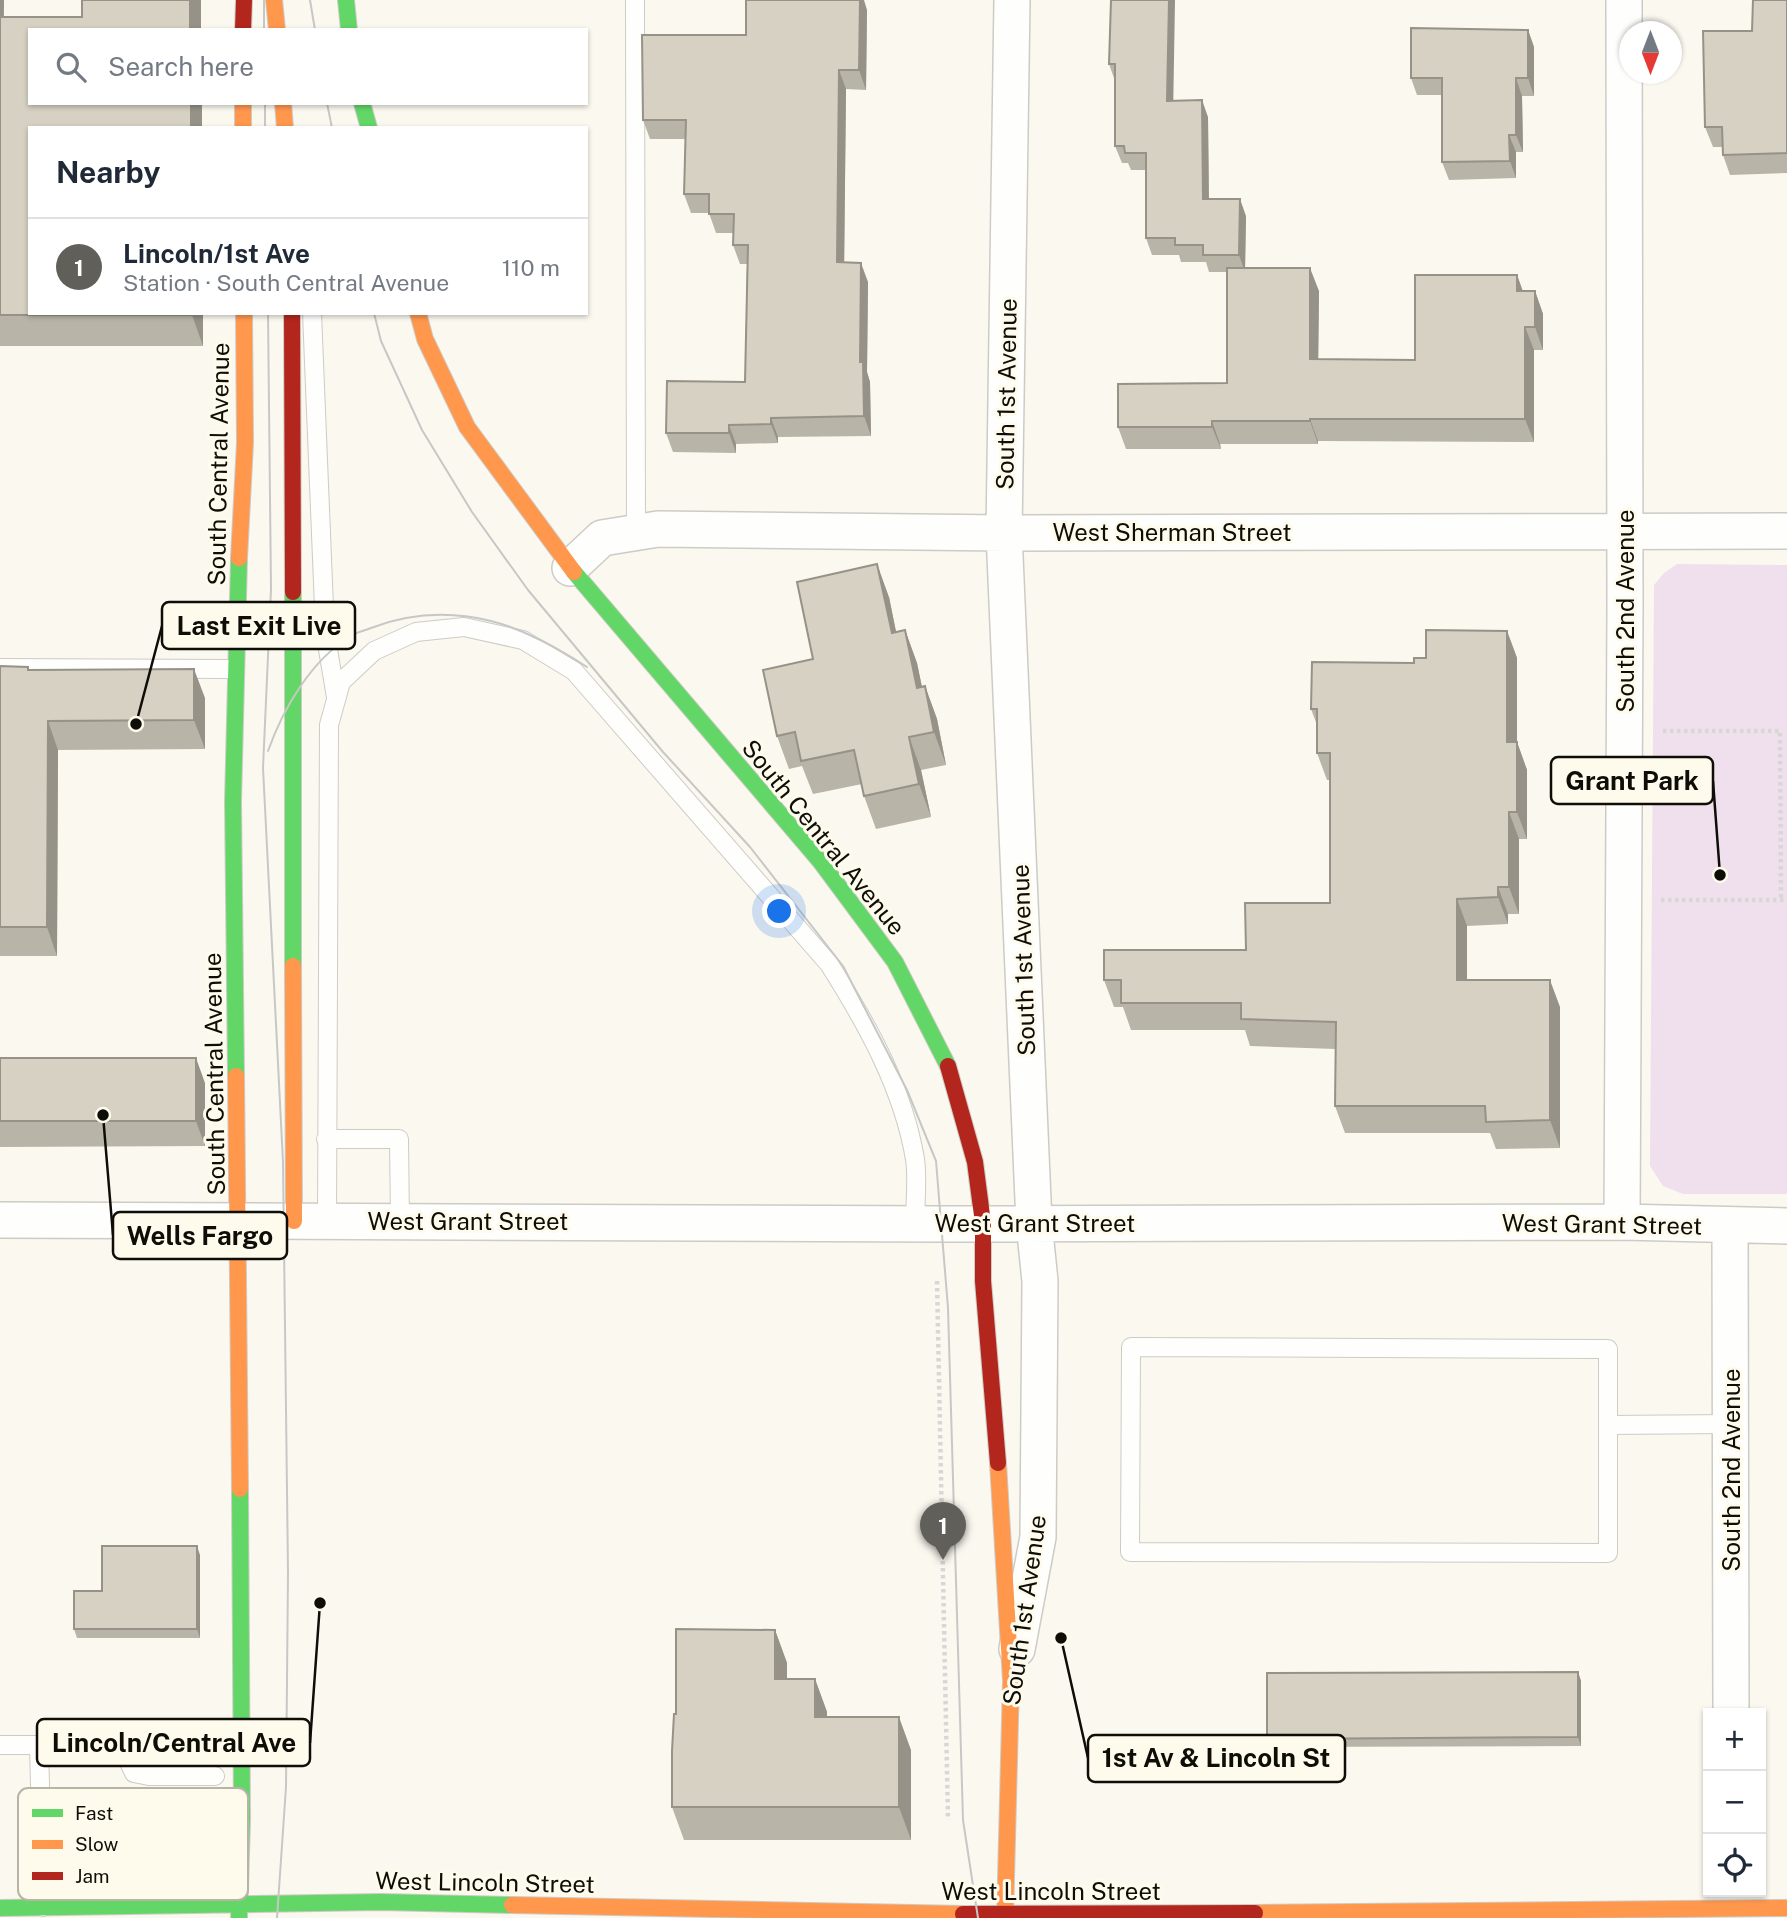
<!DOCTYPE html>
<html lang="en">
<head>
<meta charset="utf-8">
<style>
	body { margin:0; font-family:"Public Sans",sans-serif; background:#f2f2f3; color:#1f2937 }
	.controls { position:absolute; right:21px; bottom:21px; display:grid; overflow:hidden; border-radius:0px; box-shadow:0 2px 5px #0004 }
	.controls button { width:63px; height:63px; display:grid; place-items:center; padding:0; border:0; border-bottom:2px solid #e0e1e3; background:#fff; color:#1f2937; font:35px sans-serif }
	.compass { position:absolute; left:1619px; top:21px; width:63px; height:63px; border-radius:50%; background:#fff; box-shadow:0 2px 5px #0004; rotate:180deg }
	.you { position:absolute; left:780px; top:912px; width:24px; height:24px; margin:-18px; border:5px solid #fff; border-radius:50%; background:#1a73e8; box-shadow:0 0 0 10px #1a73e833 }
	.badge { display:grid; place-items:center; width:46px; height:46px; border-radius:50%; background:#615f59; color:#fff; font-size:23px; font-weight:700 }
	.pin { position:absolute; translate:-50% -58px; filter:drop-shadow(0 2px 4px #0008) }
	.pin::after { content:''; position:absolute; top:37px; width:24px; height:21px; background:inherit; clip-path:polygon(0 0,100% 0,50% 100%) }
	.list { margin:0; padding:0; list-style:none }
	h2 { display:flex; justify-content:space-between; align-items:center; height:91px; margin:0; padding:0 28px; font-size:30px }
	h2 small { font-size:23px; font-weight:400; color:#747a83 }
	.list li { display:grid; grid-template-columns:46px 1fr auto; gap:21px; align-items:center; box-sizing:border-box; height:98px; padding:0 28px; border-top:2px solid #e0e1e3 }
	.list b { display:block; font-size:26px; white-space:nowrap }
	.list p { margin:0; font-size:23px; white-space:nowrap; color:#747a83 }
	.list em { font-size:23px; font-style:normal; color:#747a83 }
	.icon { flex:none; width:38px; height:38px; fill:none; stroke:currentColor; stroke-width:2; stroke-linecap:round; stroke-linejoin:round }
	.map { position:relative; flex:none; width:1787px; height:1918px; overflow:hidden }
	.search { position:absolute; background:#fff; box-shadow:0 2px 5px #0004; left:28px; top:28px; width:560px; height:77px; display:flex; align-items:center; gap:18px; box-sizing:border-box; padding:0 24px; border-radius:0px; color:#747a83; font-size:26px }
	.panel { position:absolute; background:#fff; box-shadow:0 2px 5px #0004; left:28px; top:126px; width:560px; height:189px; border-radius:0px }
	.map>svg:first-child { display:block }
</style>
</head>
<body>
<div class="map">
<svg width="1787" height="1918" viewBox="0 0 1787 1918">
	<rect width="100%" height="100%" fill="#fbf8f0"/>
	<path fill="#f0e0ed" d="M1677,564L1787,565V1194H1683L1663,1186L1650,1166L1654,585L1664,573Z"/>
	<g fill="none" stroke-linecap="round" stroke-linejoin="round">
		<defs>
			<path id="lane" d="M635,0L636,533
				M312,313L325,632L336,697
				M0,668L235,669
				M326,1139H399L400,1221
				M327,1221L329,725L341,682L374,651L416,632L464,627L523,640L574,671L829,964C867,1024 903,1088 915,1159C918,1179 915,1203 915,1223
				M1131,1347L1608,1349V1553L1130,1552Z
				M1608,1425L1730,1424
				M0,1745H39L43,1907
				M39,1745L113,1747L125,1754L134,1773L149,1776H215"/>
			<path id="street" d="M1012,0L1004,533L1034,1223L1040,1281L1038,1537L1017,1649
				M570,568L602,538L658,529L1004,533L1787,531
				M0,1220L941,1224L1622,1222L1787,1226
				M1622,1222L1625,607L1624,0
				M1730,1226L1731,1713"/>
			<path id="fast" d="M346,0L349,30
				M362,103L369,128
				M574,572L820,861L895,962L948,1066
				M293,592V966
				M236,1076L233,802L239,558
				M0,1908L381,1902L512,1905
				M239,1918L242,1820L240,1489"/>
			<path id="slow" d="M274,0L277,30
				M243,103V128
				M283,103L285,128
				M418,313L425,339L467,427L574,572
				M239,558L245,443L244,313
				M293,966L294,1221
				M236,1076L240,1489
				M998,1463L1011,1681L1005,1918
				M512,1905L963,1914
				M1255,1913L1787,1908"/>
			<path id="jam" d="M243,30L244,0
				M292,313L293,592
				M948,1066L975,1162L983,1223V1281L998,1463
				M963,1914L1255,1913"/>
		</defs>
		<use href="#lane" stroke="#cecbc5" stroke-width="20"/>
		<use href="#street" stroke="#cecbc5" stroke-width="38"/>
		<use href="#fast" stroke="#cecbc5" stroke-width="18"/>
		<use href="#slow" stroke="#cecbc5" stroke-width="18"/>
		<use href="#jam" stroke="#cecbc5" stroke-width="18"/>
		<path stroke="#d7d7d5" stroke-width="4.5" stroke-dasharray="3.5 3.5" stroke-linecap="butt" d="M1663,731H1780L1781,900
			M1661,900H1787
			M937,1281L948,1820"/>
		<use href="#lane" stroke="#fefefd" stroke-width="18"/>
		<use href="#street" stroke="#fefefd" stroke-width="35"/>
		<use href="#fast" stroke="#63d668" stroke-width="16"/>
		<use href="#slow" stroke="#ff974d" stroke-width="16"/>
		<use href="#jam" stroke="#b3261e" stroke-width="16"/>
		<path stroke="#c7c7c5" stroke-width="2" d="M264,0V30
			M310,0L315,30
			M265,103V128
			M327,103L332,128
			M268,313L271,589L263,768L283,1162L288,1573L286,1787L277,1918
			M374,313L381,341L422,430L472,512L528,590L663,752L750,847L843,966L907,1090L936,1161L948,1308L963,1820L978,1918
			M268,751C283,709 311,660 351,636C357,632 364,631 371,628C410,613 450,611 491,621C526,630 557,648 587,667"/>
	</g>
	<path fill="#b8b4a7" d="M0,0H4V17H82L201,0L30,313H203V346H0Z
		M1111,0L1173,100L1208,117L1209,199L1246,216L1245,268L1319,291L1318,359L1415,360L1517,275L1523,291H1535L1543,314V350H1534V442L1318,441V444H1220L1221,449H1126L1118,427L1227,383V272H1209L1206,262H1181L1179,255H1152L1146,238V170H1131L1128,163H1122L1115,146V81L1109,64Z
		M1787,0V173L1730,175L1723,155V147H1713L1705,127Z
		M867,10L866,90L846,89L844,262L868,282L867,372L870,382L871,436L778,437V443L736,444V453L673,452L666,433L745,382L747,264H740L733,245V233H716L709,213H691L684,194L685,139H650L643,120L746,35Z
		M1528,30L1534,47V96H1522L1523,152H1516V178L1449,180L1442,162V95H1417L1411,78Z
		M889,597L896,632L905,630L917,663L922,687L925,686L937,719L946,765L921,770L931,817L876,829L864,796L862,784L813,794L802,766L789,769L777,736L813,659Z
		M1507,631L1517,658V742L1527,770V839H1519V914H1508V924L1467,926V980L1560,1007V1148L1496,1149L1490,1133H1345L1335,1106V1049L1250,1046L1245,1030H1131L1123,1007H1114L1104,980L1246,950L1330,903V780H1327L1317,753V725L1311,709L1414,663Z
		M0,666L30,670L205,698V749L58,750L57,956H0Z
		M0,1058L205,1083V1146L0,1147Z
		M200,1555V1638H77L74,1629L102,1591Z
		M775,1630L787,1663V1679H815L827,1712V1717L911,1750V1840H684L672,1807L676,1714Z
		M1578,1672L1581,1681V1746L1270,1747L1267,1739Z"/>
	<path fill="#969288" d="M0,0H4L3,48L0,41Z
		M190,0H201V30H190Z
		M860,0H864L867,10L866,90L859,70Z
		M1169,0H1175L1173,118L1167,101Z
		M1528,30L1534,47V96L1528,78Z
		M839,70L846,89L844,282L837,262Z
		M1516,78L1522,96L1523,152L1516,135Z
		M1202,100L1208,117L1209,216L1203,199Z
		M191,103H202V128H191Z
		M1509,135L1516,152V178L1510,161Z
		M1240,199L1246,216L1245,272L1239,255Z
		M861,263L868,282L867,372L870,382L871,436L864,416L860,362Z
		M1310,268L1319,291L1318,382L1310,359Z
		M1517,275L1525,298L1517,291Z
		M1535,291L1543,314V350L1535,327Z
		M192,313H203V346L192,315Z
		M1525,327L1534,350V442L1525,419Z
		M771,418L778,437V443L771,424Z
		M1310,419L1318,441V444L1310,421Z
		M1212,421L1220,444L1221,449L1212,427Z
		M729,425L736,444V453L729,433Z
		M877,564L889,597L903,666L892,633Z
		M905,630L917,663L929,721L917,688Z
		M1507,631L1517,658V745V742L1527,770V839L1517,812L1507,742Z
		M194,669L205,698V749L194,720Z
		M925,686L937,719L946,765L934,732Z
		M48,721L58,750L57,956L47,927Z
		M909,737L921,770L931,817L919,784Z
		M1509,812L1519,839V914L1509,887Z
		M1498,887L1508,914V924L1498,897Z
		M1457,899L1467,926V1007L1457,980Z
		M1550,980L1560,1007V1148L1550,1120Z
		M196,1058L205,1083V1146L196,1121Z
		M197,1546L200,1555V1638L197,1629Z
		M775,1630L787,1663V1712L775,1679Z
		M1578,1672L1581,1681V1746L1578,1737Z
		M815,1679L827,1712V1750L815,1717Z
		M899,1717L911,1750V1840L899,1807Z"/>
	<path fill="#d6d1c2" stroke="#969288" stroke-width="2" d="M82,0H190V30H30V103H191V128H30V313H192V315H0V17H82Z
		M746,0H860L859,70H839L837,262L861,263L860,362H863L864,416L771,418V424L729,425V433H666L667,381L745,382L748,245H733L734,214H709V194H684L686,120H643L642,35H746Z
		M1111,0H1169L1167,101L1202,100L1203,199H1240L1239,255H1203V245H1175V238H1146V153H1125L1124,146H1115V64H1109Z
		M1753,0H1787V153L1723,155L1722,127H1705L1703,31H1752Z
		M1411,28L1528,30V78H1516V135H1509L1510,161L1442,162V78H1411Z
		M1227,268H1310V359L1415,360V275H1517V291H1535V327H1525V419H1310V421H1212V427H1118V384L1227,383Z
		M877,564L892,633L905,630L917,688L925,686L934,732L909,737L919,784L864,796L854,750L801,761L795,732L777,736L763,670L813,659L797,582Z
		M1426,630L1507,631V742H1517V812H1509V887H1498V897L1457,899V980H1550V1120L1486,1122L1485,1106H1335L1336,1022L1241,1019V1003H1121V980H1104V950H1246L1245,903H1330V753H1317V709H1311L1312,662L1414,663V658H1426Z
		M0,666L28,667V670L194,669V720L48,721L47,927H0Z
		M0,1058H196V1121H0Z
		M102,1546H197V1629H74V1591H102Z
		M676,1629L775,1630V1679H815V1717H899V1807H672V1751L674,1714H676Z
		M1578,1672V1737L1267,1739V1673Z"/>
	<g text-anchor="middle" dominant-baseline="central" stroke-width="6" stroke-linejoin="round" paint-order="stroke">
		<g font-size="24" fill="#0e0d07" stroke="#fffbec">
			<text transform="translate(1006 394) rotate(-89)">South 1st Avenue</text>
			<text transform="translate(218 464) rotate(-89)">South Central Avenue</text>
			<text x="1172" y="532">West Sherman Street</text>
			<text transform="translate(1625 611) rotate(-90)">South 2nd Avenue</text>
			<text transform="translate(824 837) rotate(51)">South Central Avenue</text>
			<text transform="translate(1023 960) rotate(-92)">South 1st Avenue</text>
			<text transform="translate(214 1074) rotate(-91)">South Central Avenue</text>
			<text x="468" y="1221">West Grant Street</text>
			<text x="1035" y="1223">West Grant Street</text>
			<text transform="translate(1602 1224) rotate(1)">West Grant Street</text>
			<text transform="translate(1731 1470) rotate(-90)">South 2nd Avenue</text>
			<text transform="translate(1024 1610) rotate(-82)">South 1st Avenue</text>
			<text transform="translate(485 1882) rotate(1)">West Lincoln Street</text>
			<text x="1051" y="1891">West Lincoln Street</text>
		</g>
	</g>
	<rect x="18" y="1788" width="230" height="112" rx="10" fill="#fffbec" stroke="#b7b4a7" stroke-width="2"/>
	<rect x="32" y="1809" width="31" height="8" fill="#63d668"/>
	<rect x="32" y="1840" width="31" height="9" fill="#ff974d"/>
	<rect x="32" y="1872" width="31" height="8" fill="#b3261e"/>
	<g font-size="19" fill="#0e0d07">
		<text x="75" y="1820">Fast</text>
		<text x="75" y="1851">Slow</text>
		<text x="75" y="1883">Jam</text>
	</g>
	<path fill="none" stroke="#0e0d07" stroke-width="2.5" d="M136 724L162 626M1720 875L1713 781M103 1115L113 1235M320 1603L310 1743M1061 1638L1088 1758"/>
	<g fill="#0e0d07" stroke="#fffbec" stroke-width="2.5">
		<circle cx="136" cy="724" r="7"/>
		<circle cx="1720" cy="875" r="7"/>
		<circle cx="103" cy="1115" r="7"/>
		<circle cx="320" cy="1603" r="7"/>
		<circle cx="1061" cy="1638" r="7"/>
	</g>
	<g fill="#fffbec" stroke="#0e0d07" stroke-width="2.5">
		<rect x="162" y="602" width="193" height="47" rx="7"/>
		<rect x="1551" y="757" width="162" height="47" rx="7"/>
		<rect x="113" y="1212" width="174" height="47" rx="7"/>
		<rect x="37" y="1719" width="273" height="47" rx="7"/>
		<rect x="1088" y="1735" width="257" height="47" rx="7"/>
	</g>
	<g font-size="26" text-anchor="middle" font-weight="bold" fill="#0e0d07">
		<text x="259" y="635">Last Exit Live</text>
		<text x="1632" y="790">Grant Park</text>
		<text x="200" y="1245">Wells Fargo</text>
		<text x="174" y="1752">Lincoln/Central Ave</text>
		<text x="1216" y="1767">1st Av &amp; Lincoln St</text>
	</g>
</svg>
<div class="controls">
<button>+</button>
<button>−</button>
<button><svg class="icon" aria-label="locate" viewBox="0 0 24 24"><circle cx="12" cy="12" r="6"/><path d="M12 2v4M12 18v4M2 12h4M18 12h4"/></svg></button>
</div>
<svg class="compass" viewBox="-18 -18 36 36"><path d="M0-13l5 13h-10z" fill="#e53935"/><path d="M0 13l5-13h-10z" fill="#747a83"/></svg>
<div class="you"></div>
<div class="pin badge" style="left:943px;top:1560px">1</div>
<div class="search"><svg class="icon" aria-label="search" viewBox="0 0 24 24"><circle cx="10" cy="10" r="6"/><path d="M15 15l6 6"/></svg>Search here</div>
<section class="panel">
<h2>Nearby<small></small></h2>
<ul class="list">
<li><span class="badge">1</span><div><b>Lincoln/1st Ave</b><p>Station · South Central Avenue</p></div><em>110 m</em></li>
</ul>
</section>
</div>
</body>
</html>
